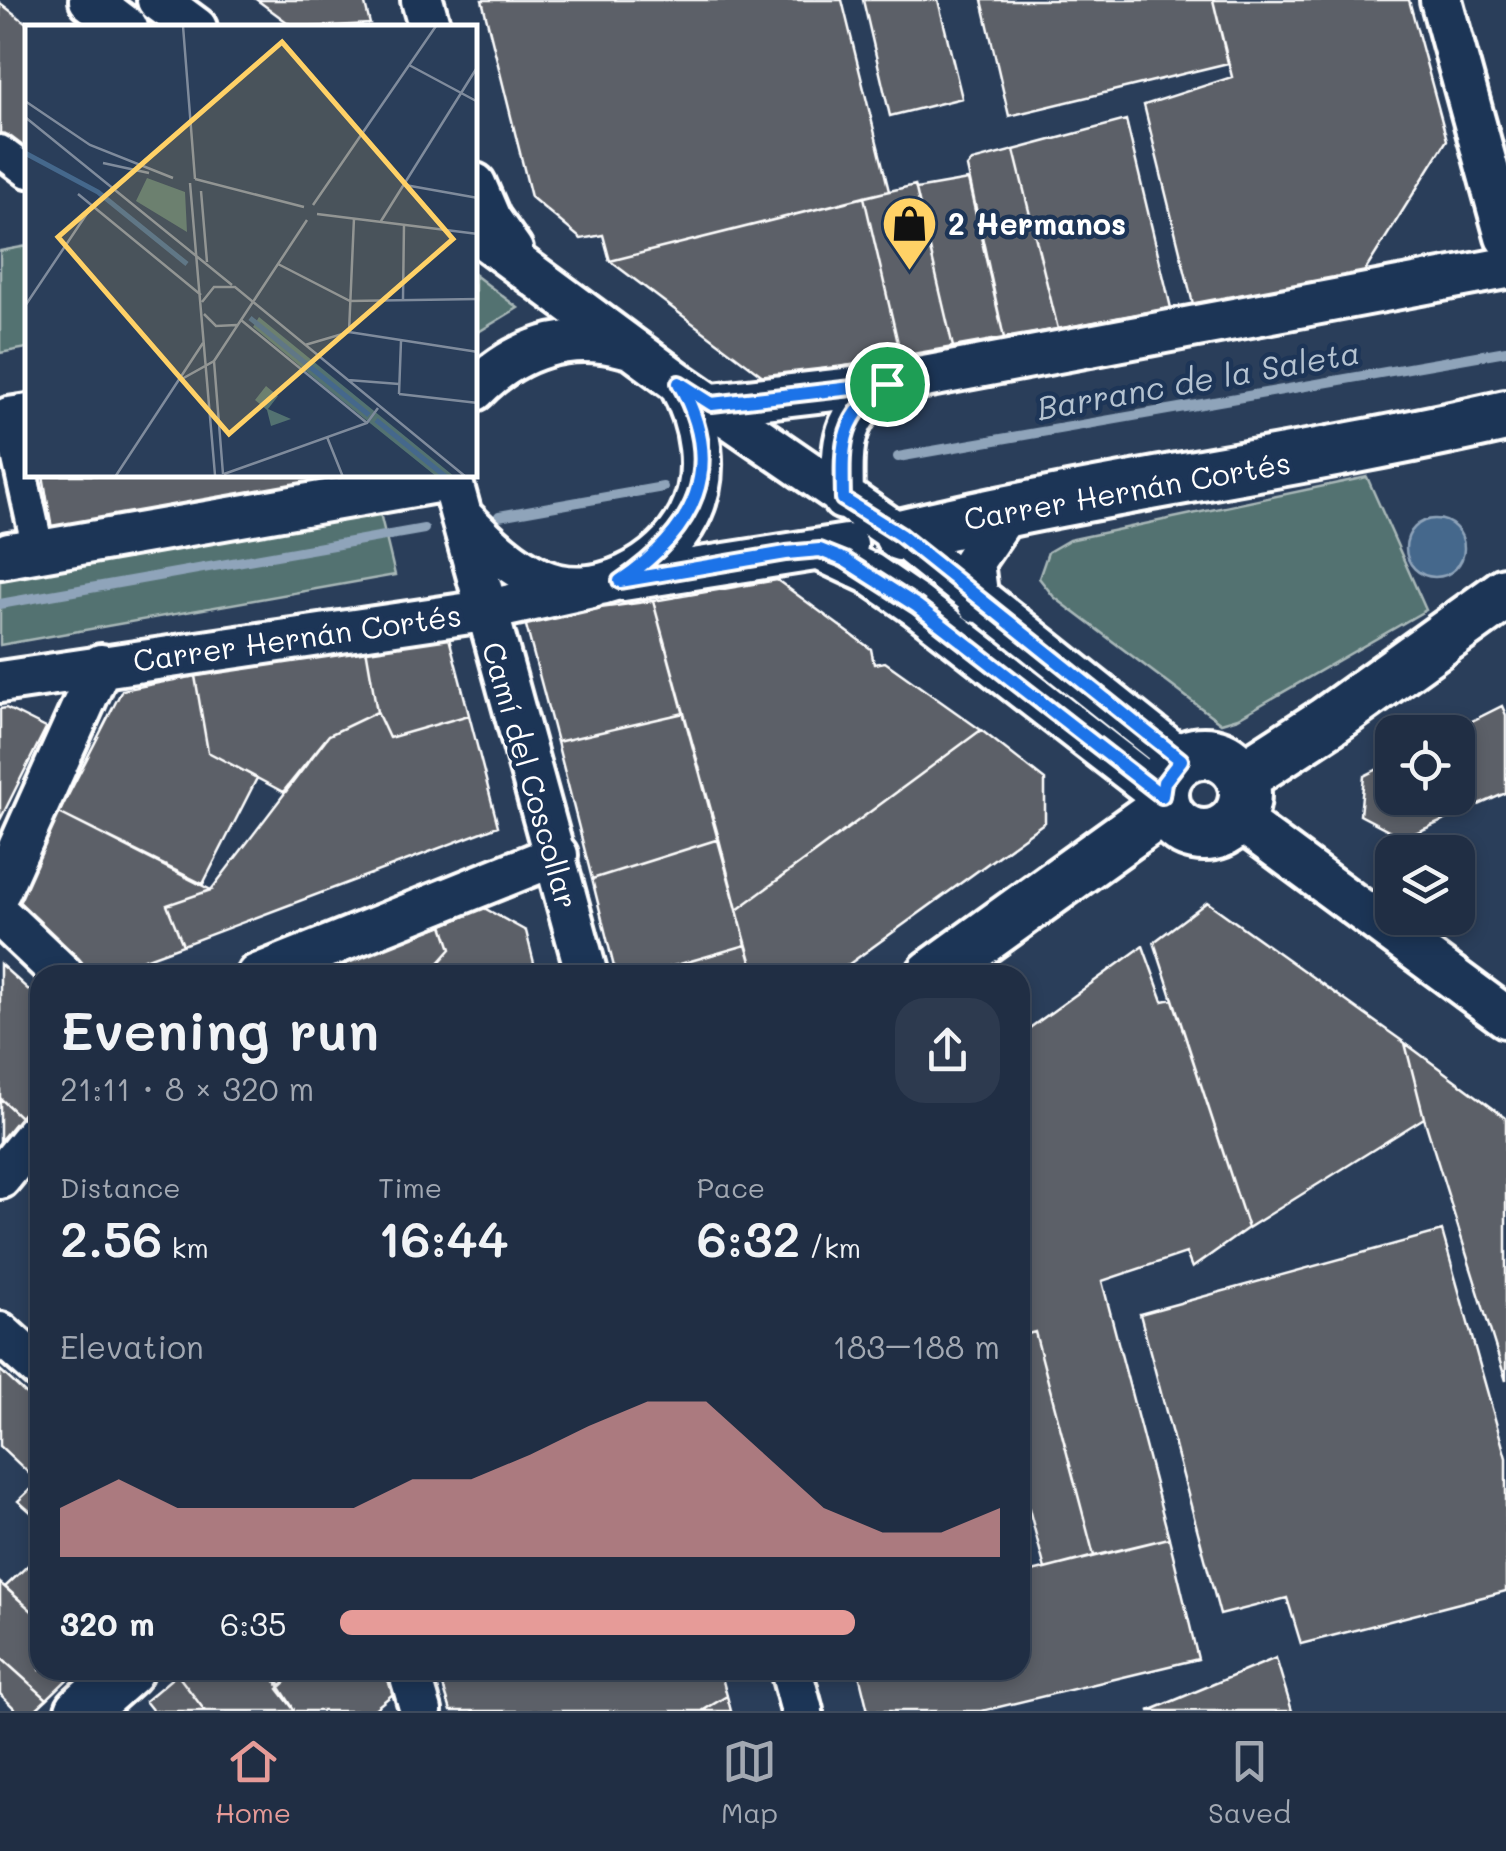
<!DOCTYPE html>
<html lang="en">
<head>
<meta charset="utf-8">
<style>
	body { margin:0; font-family:Mali,sans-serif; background:#2d3a4f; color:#f1f3f6; height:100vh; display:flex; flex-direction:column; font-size:38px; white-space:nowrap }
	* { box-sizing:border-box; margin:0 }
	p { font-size:32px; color:#a2a8b2 }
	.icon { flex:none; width:55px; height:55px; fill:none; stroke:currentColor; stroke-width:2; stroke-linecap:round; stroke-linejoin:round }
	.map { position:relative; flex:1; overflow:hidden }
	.drawer { position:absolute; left:30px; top:965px; width:1000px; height:715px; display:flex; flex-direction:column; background:#202e44; border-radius:30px; box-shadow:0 5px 15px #0003,0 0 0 2px #3d4a5d }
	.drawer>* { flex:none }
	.tools { position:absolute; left:1375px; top:715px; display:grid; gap:20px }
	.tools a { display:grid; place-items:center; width:100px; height:100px; border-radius:20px; background:#202e44; box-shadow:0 5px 15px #0003,0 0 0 2px #3d4a5d; font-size:50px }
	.pin { position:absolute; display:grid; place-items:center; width:85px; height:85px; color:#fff; margin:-42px; border:5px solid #fff; border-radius:50%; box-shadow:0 2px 10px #0007 }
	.round { display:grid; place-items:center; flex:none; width:105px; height:105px; border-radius:30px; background:#2d3a4f }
	.overview { display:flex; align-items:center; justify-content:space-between; height:170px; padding:0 30px }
	h1 { font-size:55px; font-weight:600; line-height:75px }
	.metrics { display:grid; grid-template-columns:repeat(3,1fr); gap:15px; height:170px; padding:10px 30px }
	.metrics div { display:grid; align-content:center }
	.metrics b { font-size:50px; font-weight:600 }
	.metrics small { font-size:28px; font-weight:400 }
	.metrics p { font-size:28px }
	.chart { height:280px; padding:20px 30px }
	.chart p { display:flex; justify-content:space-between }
	.chart svg { width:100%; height:180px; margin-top:10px; fill:#e69b98; opacity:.7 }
	ul { padding:0 30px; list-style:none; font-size:32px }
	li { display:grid; grid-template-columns:160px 120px 1fr; align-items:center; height:75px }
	li i { height:25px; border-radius:12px; background:#e69b98 }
	.dock { display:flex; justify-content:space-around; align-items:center; height:140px; border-top:2px solid #3d4a5d; background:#202e44; font-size:28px; color:#a2a8b2 }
	.dock a { display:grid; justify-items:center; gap:5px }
	.dock .on { color:#e69b98 }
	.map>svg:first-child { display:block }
	.green { fill:#537271; stroke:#a9b8b8; stroke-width:2.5 }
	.water { fill:#45688c; stroke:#8fa4ba; stroke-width:2.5 }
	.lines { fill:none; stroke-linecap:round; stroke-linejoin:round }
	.stream { stroke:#8fa4ba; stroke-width:10 }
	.building { fill:#5c6067; stroke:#fff; stroke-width:2.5 }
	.pedestrian-casing { stroke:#fff; stroke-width:38 }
	.minor-casing { stroke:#fff; stroke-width:48 }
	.tertiary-casing { stroke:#fff; stroke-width:58 }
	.pedestrian { stroke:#1d3557; stroke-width:30 }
	.minor { stroke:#1d3557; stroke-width:40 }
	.tertiary { stroke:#1d3557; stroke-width:50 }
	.route-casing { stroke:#fff; stroke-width:20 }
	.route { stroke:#1a73e8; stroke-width:12 }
	.labels { text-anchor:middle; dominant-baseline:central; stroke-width:9; stroke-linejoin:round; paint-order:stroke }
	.poi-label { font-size:30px; font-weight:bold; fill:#fff; stroke:#1d3557; text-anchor:start }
	.street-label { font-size:30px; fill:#fff; stroke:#1d3557 }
	.water-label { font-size:32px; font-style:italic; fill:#b5c3d1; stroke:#1d3557 }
	.inset-river { fill:none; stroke:#45688c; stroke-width:5 }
	.inset-road { fill:none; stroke:#7f8b9c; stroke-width:2.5 }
	.view { fill:#ffd166; fill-opacity:0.15; stroke:#ffd166; stroke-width:5 }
	.inset-edge { fill:none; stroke:#fff; stroke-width:5 }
</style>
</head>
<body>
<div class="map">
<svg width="1506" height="1711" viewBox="0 0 1506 1711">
	<rect width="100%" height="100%" fill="#2a3e5a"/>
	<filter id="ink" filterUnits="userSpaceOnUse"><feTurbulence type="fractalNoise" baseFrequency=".01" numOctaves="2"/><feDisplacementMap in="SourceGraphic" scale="20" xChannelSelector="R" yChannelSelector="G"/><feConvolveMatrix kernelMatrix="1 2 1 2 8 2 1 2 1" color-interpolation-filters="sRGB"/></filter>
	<g filter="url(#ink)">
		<path class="green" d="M27,246V348L0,353V251Z
			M475,275L518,308L475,334Z
			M1367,477L1426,610L1238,718L1221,723L1054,597L1039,578L1048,552L1069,540Z
			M379,509L395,575L0,645V572Z"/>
		<path class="water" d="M1406 548a29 29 0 1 1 58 0a29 29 0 1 1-58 0Z"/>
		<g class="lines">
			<path class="stream" d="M898,457L1506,351
				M499,516L663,487
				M0,604L424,529"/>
		</g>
		<path class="building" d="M257,0H364L370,24L295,28Z
			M482,0H842L889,191L610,261L603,235L581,239L531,197Z
			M863,0H938L962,98L890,116Z
			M982,0H1213L1228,63L1009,116Z
			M1213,0H1409L1447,140L1363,274L1193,304L1144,105L1232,77Z
			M0,3L33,28H28V154L0,134Z
			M1126,120L1171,308L1058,329L1014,150Z
			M1014,150L1058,329L1004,338L967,167L972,161Z
			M968,180L1004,338L953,347L916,189Z
			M915,185L953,347L901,356L864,197Z
			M864,197L901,356L768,380L610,261Z
			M43,475H407L54,541Z
			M777,580L871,649L874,664L885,662L981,730L737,910L653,601Z
			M653,601L684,713L557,742L524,618Z
			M448,634L469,715L389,738L377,712L366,648Z
			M366,648L377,712L329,735L283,792L208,752L195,676Z
			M195,676L208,752L257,778L203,884L59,813L122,690Z
			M1502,706L1506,715V793L1404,838L1360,815L1364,776L1392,762V798H1458V732H1450Z
			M6,708L46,728L0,820V709Z
			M377,712L389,738L469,715L498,826L183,945L167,905L211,890L329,735Z
			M684,713L719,839L592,879L557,742Z
			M981,730L1045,780V822L834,975H755L737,910Z
			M59,813L211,890L167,905L183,945L101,975H88L15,907Z
			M719,839L746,945L642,975H616L592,879Z
			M1207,902L1405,1043L1424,1118L1248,1228L1154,942Z
			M484,908L526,931L534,963L522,975H428L451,949L443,925Z
			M443,925L451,949L428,975H312Z
			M746,945L755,975H642Z
			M1143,946L1163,1001L1173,999L1248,1228L1192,1268L1186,1253L1102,1281L1169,1538L1094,1556L1035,1332L1020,1336V1035Z
			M0,964L40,1000V1093L20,1117L0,1098Z
			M1405,1043L1506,1118V1381L1424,1118Z
			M0,1098L20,1117L0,1141Z
			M1442,1231L1506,1458V1591L1301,1644L1287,1598L1220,1615L1140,1314Z
			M1035,1332L1094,1556L1045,1569L1020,1475V1336Z
			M0,1370L40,1407L38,1482L0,1446Z
			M40,1480V1520L18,1501Z
			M1169,1538L1198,1659L982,1711H868L858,1670H1020V1575Z
			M40,1554V1618L5,1587Z
			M0,1583L40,1618V1670H77L47,1699L0,1657Z
			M0,1657L47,1699L34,1711H17L0,1694Z
			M1276,1658L1292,1711H1149Z
			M182,1670H269L295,1711H205L177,1674Z
			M269,1670H299L281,1685Z
			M299,1670H385L393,1694L372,1711H295L278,1689Z
			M438,1670H720L727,1696L702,1711H451Z
			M177,1674L205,1711H153L145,1701Z
			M727,1696L731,1711H702Z"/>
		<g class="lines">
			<defs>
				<path id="pedestrian" d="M0,151L28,172
					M8,548L37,544L8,413L28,410"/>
				<path id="minor" d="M90,0L127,28
					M158,0L196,28
					M422,0L430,28
					M1441,0L1506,237
					M475,184L490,219L512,250
					M475,232L679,383L900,535L1181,759
					M475,390C516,348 569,331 626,347
					M712,404L887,384L1506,268
					M450,475L587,975
					M843,499C842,445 839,417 887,384
					M462,517C486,541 509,565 540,579C595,603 663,567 689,516C711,474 700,421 679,383
					M820,550L869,573L917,606L1162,796
					M0,558L436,482L452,485
					M623,580L847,545
					M978,602L973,562L1009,509
					M0,682L484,611L592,587
					M1237,818L1506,1017
					M0,890L101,665
					M0,915L63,975
					M257,975L557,855
					M0,1178L40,1129
					M0,1333L40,1369
					M409,1670L421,1711
					M791,1670L802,1711"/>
				<path id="tertiary" d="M900,535C1100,487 1305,462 1506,416
					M1163 794a41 41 0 1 1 82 0a41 41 0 1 1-82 0Z
					M1242,777L1327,722L1506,593
					M932,975L1164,808
					M81,1711L127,1670"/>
			</defs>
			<use href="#pedestrian" class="pedestrian-casing"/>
			<use href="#minor" class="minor-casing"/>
			<use href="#tertiary" class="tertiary-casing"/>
			<use href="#pedestrian" class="pedestrian"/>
			<use href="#minor" class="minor"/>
			<use href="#tertiary" class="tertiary"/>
		</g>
	</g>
	<g class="lines" filter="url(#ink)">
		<defs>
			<path id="route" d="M679,383L712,404L887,384C839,417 842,445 843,499L900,535L1181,760L1164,782L1162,796L917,606L845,560L820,550L786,553L620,581C695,530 727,468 679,383Z"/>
		</defs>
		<use href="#route" class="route-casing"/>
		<use href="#route" class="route"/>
	</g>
	<defs>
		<symbol id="shop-pin" viewBox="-11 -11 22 30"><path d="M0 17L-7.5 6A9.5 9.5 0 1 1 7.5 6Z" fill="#ffd166" stroke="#1d3557"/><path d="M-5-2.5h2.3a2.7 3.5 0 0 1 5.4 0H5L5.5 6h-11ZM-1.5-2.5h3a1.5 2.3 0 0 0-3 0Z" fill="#111"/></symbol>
	</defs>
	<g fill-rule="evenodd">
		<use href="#shop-pin" x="878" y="192" width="63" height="86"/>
	</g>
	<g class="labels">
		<g class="poi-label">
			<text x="948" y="223">2 Hermanos</text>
		</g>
		<g class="street-label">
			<text transform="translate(1127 490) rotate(-10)">Carrer Hernán Cortés</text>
			<text transform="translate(297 637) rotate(-8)">Carrer Hernán Cortés</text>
			<text transform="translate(531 775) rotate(74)">Camí del Coscollar</text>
		</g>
		<g class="water-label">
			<text transform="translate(1198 379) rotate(-10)">Barranc de la Saleta</text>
		</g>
	</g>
	<g transform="translate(25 25)">
		<rect width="452" height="452" fill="#2a3e5a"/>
		<path d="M122,153L160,167L162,207L111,176ZM234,292L430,452H412L300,362L228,302ZM241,361L253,371L243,384L266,394L246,401L242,385L230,375Z" fill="#537271"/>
		<path class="inset-river" d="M0,128L73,167L162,239M225,293L344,390M351,395L421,452"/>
		<path class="inset-road" d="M158,1L170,154M384,40L453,77M0,76L65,120L148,153M0,92L207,260M78,138L124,148M170,154L279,182M165,158L190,450M380,160L453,173M176,166L182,237M53,169L176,270M288,180L411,1M292,189L453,209M356,196L453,41M253,239L325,276L453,274M378,274L379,199M177,277L189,262H210L441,452M0,281L67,181M179,289L191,301L212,300M216,295L342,398M324,307L329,193M280,320L324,307L453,327M189,336L198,449M155,355L189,336L282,195M323,355L374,359M374,369L453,378M374,369L376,316M302,412L318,452M199,449L342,398L353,383M90,452L178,318"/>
		<path class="view" d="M257,17L428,214L204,409L33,212Z"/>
		<rect width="452" height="452" class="inset-edge"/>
	</g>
</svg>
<div class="tools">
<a><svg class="icon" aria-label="locate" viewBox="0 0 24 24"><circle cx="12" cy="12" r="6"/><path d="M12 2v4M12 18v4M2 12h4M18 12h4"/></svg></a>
<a><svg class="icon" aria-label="layers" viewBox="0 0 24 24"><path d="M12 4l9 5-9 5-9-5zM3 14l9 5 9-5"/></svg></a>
</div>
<div class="pin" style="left:887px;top:384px;background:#1e9e55"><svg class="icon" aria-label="arrive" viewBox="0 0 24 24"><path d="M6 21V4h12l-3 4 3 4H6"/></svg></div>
<section class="drawer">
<div class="overview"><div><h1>Evening run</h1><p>21:11 · 8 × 320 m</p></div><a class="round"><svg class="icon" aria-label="share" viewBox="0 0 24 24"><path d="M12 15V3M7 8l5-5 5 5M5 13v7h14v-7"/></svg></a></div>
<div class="metrics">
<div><p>Distance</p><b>2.56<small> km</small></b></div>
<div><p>Time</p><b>16:44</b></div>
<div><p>Pace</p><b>6:32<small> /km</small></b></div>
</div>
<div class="chart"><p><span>Elevation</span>183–188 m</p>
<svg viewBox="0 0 160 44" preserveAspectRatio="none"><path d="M0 44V32L10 25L20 32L30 32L40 32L50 32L60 25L70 25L80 19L90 12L100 6L110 6L120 19L130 32L140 38L150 38L160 32V44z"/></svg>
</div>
<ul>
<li><b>320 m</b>6:35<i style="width:78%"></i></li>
</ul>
</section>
</div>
<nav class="dock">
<a class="on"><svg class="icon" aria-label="home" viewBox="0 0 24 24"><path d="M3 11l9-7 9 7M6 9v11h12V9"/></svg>Home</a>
<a><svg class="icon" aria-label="map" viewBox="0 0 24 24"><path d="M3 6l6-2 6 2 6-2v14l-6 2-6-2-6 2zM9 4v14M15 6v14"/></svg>Map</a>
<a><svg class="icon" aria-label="saved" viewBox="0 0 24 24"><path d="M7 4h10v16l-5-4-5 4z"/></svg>Saved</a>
</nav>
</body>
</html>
